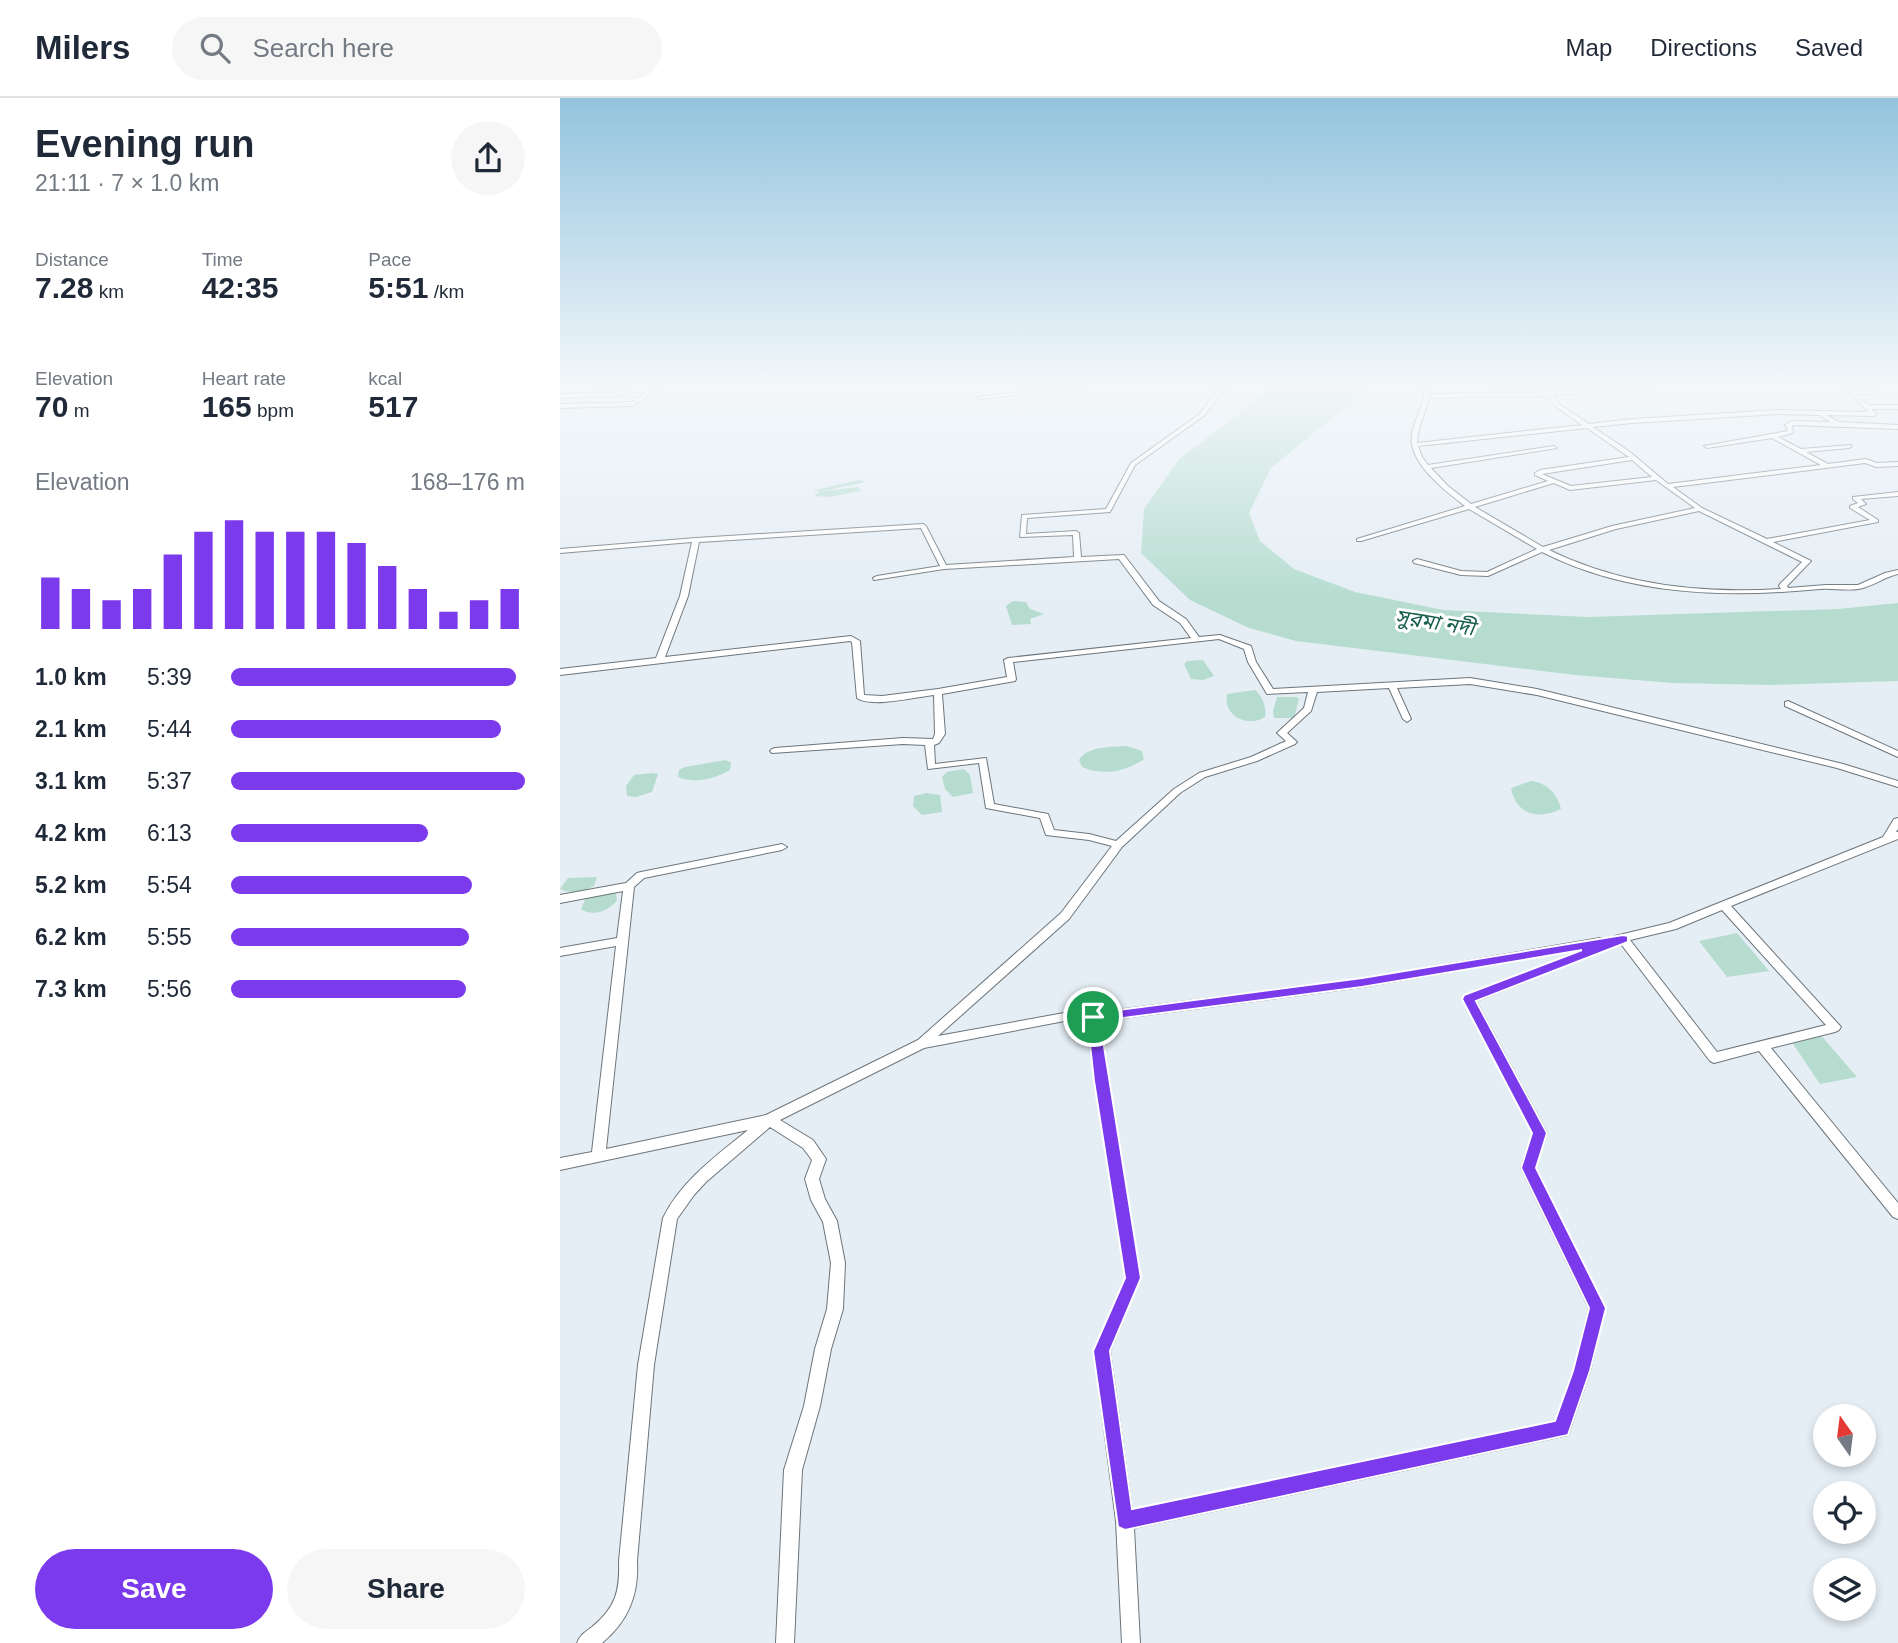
<!DOCTYPE html>
<html lang="en">
<head>
<meta charset="utf-8">
<style>
	body { margin:0; font-family:Helvetica,"Noto Sans Bengali",sans-serif; background:#f6f6f7; color:#1f2937; height:100vh; display:flex; flex-direction:column; font-size:26px; white-space:nowrap }
	* { box-sizing:border-box; margin:0 }
	p { font-size:23px; color:#747a83 }
	.icon { flex:none; width:38px; height:38px; fill:none; stroke:currentColor; stroke-width:2; stroke-linecap:round; stroke-linejoin:round }
	.map { position:relative; flex:1; overflow:hidden }
	.drawer { display:flex; flex-direction:column; background:#fff; width:560px }
	.drawer>* { flex:none }
	.needle { width:46px; rotate:346deg }
	.buttons { position:absolute; left:1253px; top:1306px; display:grid; gap:14px }
	.buttons a { display:grid; place-items:center; width:63px; height:63px; border-radius:50%; background:#fff; box-shadow:0 4px 10px #0003; font-size:35px }
	.pin { position:absolute; display:grid; place-items:center; width:60px; height:60px; color:#fff; margin:-30px; border:4px solid #fff; border-radius:50%; box-shadow:0 2px 7px #0007 }
	.round { display:grid; place-items:center; flex:none; width:74px; height:74px; border-radius:37px; background:#f6f6f7 }
	.summary { display:flex; align-items:center; justify-content:space-between; height:119px; padding:0 35px }
	h1 { font-size:38px; font-weight:700; line-height:52px }
	.stats { display:grid; grid-template-columns:repeat(3,1fr); gap:10px; height:119px; padding:7px 35px }
	.stats div { display:grid; align-content:center }
	.stats b { font-size:30px; font-weight:700 }
	.stats small { font-size:19px; font-weight:400 }
	.stats p { font-size:19px }
	.chart { height:196px; padding:14px 35px }
	.chart p { display:flex; justify-content:space-between }
	.chart svg { width:100%; height:126px; margin-top:7px; stroke:#7c3aed; stroke-width:6 }
	.action { display:flex; gap:14px; margin-top:auto; padding:14px 35px }
	.action a { flex:1; height:80px; border-radius:42px; background:#7c3aed; color:#fff; font-size:28px; font-weight:700; line-height:80px; text-align:center }
	.action a+a { background:#f6f6f7; color:#1f2937 }
	ul { padding:0 35px; list-style:none; font-size:23px }
	li { display:grid; grid-template-columns:112px 84px 1fr; align-items:center; height:52px }
	li i { height:18px; border-radius:9px; background:#7c3aed }
	header { display:flex; align-items:center; gap:42px; box-sizing:border-box; height:98px; padding:0 35px; background:#fff; border-bottom:2px solid #e0e1e3 }
	header strong { font-size:33px }
	nav { display:flex; gap:38px; margin-inline-start:auto; font-size:24px }
	.search { width:490px; height:63px; background:#f6f6f7; display:flex; align-items:center; gap:18px; box-sizing:border-box; padding:0 24px; border-radius:38px; color:#747a83; font-size:26px }
	main { display:flex; flex:1; min-height:0 }
	.map>svg:first-child { display:block }
	.water { fill:#b5dccf }
	.lines { fill:none; stroke-linecap:round; stroke-linejoin:round }
	.minor-casing { stroke:#6c757b; stroke-width:2 }
	.minor { fill:#fff; fill-rule:evenodd }
	.route { fill:#7c3aed; stroke:#fff; stroke-width:2; fill-rule:evenodd }
	.labels { text-anchor:middle; dominant-baseline:central; stroke-width:6; stroke-linejoin:round; paint-order:stroke }
	.far-water-label { font-size:21px; font-style:italic; fill:#165e4c; stroke:#fff }
</style>
</head>
<body>
<header>
<strong>Milers</strong>
<div class="search"><svg class="icon" aria-label="search" viewBox="0 0 24 24"><circle cx="10" cy="10" r="6"/><path d="M15 15l6 6"/></svg>Search here</div>
<nav><a>Map</a><a>Directions</a><a>Saved</a></nav>
</header>
<main>
<section class="drawer">
<div class="summary"><div><h1>Evening run</h1><p>21:11 · 7 × 1.0 km</p></div><a class="round"><svg class="icon" aria-label="share" viewBox="0 0 24 24"><path d="M12 15V3M7 8l5-5 5 5M5 13v7h14v-7"/></svg></a></div>
<div class="stats">
<div><p>Distance</p><b>7.28<small> km</small></b></div>
<div><p>Time</p><b>42:35</b></div>
<div><p>Pace</p><b>5:51<small> /km</small></b></div>
</div>
<div class="stats">
<div><p>Elevation</p><b>70<small> m</small></b></div>
<div><p>Heart rate</p><b>165<small> bpm</small></b></div>
<div><p>kcal</p><b>517</b></div>
</div>
<div class="chart"><p><span>Elevation</span>168–176 m</p>
<svg viewBox="0 0 160 44" preserveAspectRatio="none"><path d="M5 44V26M15 44V30M25 44V34M35 44V30M45 44V18M55 44V10M65 44V6M75 44V10M85 44V10M95 44V10M105 44V14M115 44V22M125 44V30M135 44V38M145 44V34M155 44V30"/></svg>
</div>
<ul>
<li><b>1.0 km</b>5:39<i style="width:97%"></i></li>
<li><b>2.1 km</b>5:44<i style="width:92%"></i></li>
<li><b>3.1 km</b>5:37<i style="width:100%"></i></li>
<li><b>4.2 km</b>6:13<i style="width:67%"></i></li>
<li><b>5.2 km</b>5:54<i style="width:82%"></i></li>
<li><b>6.2 km</b>5:55<i style="width:81%"></i></li>
<li><b>7.3 km</b>5:56<i style="width:80%"></i></li>
</ul>
<div class="action"><a>Save</a><a>Share</a></div>
</section>
<div class="map">
<svg width="1338" height="1545" viewBox="0 0 1338 1545">
	<rect width="100%" height="100%" fill="#e5eef5"/>
	<path class="water" d="M711,289H809L799,301L762,328L711,370L689,415L700,443L734,471L795,494L883,512L1028,519L1278,511L1338,505V583L1212,587L1113,585L1015,577L736,543L689,530L630,502L581,455L584,411L619,361L665,327Z
		M299,382L306,384L262,393L299,389L300,393L270,399L254,398L259,394L255,392Z
		M453,503L466,504L470,511L484,516L470,521L471,526L452,527L446,508Z
		M643,562L654,578L643,582L631,581L624,566L627,563Z
		M695,592C702,597 707,610 705,619C687,630 663,618 667,596Z
		M717,599H736L739,601L734,620H714L713,613Z
		M567,648L582,653L584,661C565,674 543,678 522,669L519,662C527,648 552,649 567,648Z
		M166,662L171,665L170,672C154,681 135,686 118,679L119,672L125,669Z
		M404,671L410,677L413,695L393,699L385,691L382,679L387,674Z
		M92,675L98,676L92,694L76,699L67,698L66,688L74,677Z
		M971,683C986,684 998,696 1001,711C979,722 956,717 951,690Z
		M367,695L380,697L382,714L362,717L353,708L354,698Z
		M37,779L34,788C23,794 12,796 0,791L8,780Z
		M56,795L57,802C50,813 32,819 21,811L26,799Z
		M1177,835L1209,873L1167,879L1139,843Z
		M1259,935L1297,979L1260,986L1231,943Z"/>
	<g class="lines">
		<defs>
			<path id="minor" d="M93,289H99L73,308L0,310V306L72,304L86,294H72L60,298L0,300V296L59,294L72,290H91Z
				M508,289H526L420,301L417,299Z
				M659,289H665L645,317L575,367L550,414L467,420L466,436L516,433L519,435L521,459L564,457L599,503L626,521L639,539L660,537L691,548L696,564L713,591L910,580L977,591L1283,666L1338,683V689L1277,670L977,597L910,586L837,590L851,621L847,624L843,621L829,590L757,594L751,613L727,635L737,644L735,646L697,663L645,679L620,695L562,749L509,821L378,938L515,913L533,915L802,881L1040,840L1045,844L1055,838L1109,825L1323,739L1334,721L1338,720V731L1336,734H1338V741L1171,808L1281,929L1279,932L1275,934L1211,950L1338,1105V1121L1333,1119L1199,953L1154,965L1150,963L1061,846L916,903L987,1035L975,1070L1045,1210L1030,1273L1008,1337L574,1430L580,1545H562L556,1423L534,1253L566,1180L535,983L527,923L515,921L364,950L220,1022L253,1042L266,1061L259,1081L265,1101L277,1123L285,1165L283,1211L271,1251L260,1308L242,1372L234,1545H216L224,1372L244,1308L255,1251L267,1211L271,1165L263,1124L251,1102L245,1081L252,1062L243,1050L210,1029L146,1084L134,1097L117,1121L94,1267L77,1463C79,1497 68,1523 42,1545H17C20,1537 25,1534 32,1529C56,1509 60,1493 59,1463L78,1267L103,1120C121,1083 157,1057 188,1032L0,1072V1060L32,1054L56,848L0,858V850L57,840L63,793L0,805V797L66,785L77,775L81,774L222,746L227,749L222,752L84,780L74,789L46,1051L206,1017L358,942L501,815L552,748L529,742L486,737L480,720L426,710L419,665L368,671L365,647L343,646L212,655L210,653L212,651L215,650L343,640L373,641L375,636L374,597C356,599 311,610 297,600L292,544L290,543L0,577V571L96,560L120,498L132,444L0,455V451L136,440L363,426L366,428L386,467L514,459L513,437L460,439L462,417L546,411L571,365L641,315ZM361,430L380,468L317,478L313,480L314,482L384,471L559,461L593,507L620,525L631,540L448,560L444,562L447,579L378,591L322,598L304,597L300,543L291,538L105,559L128,498L139,444ZM659,541L684,551L688,564L707,596L748,594L744,610L717,635L726,643L691,659L639,675L614,691L556,743L529,736L494,732L488,716L434,706L426,660L375,666L374,647L379,645L385,636L382,596L455,583L456,581L453,564ZM1162,812L1266,927L1157,954L1070,842L1116,831ZM1029,850L905,898L903,901L973,1035L961,1070L1029,1210L1014,1273L996,1324L572,1413L550,1253L580,1180L547,983L540,923L802,889Z
				M865,289H871L870,296L988,294L1071,289H1096L1093,291L992,297L999,306L1029,326L1072,321L1217,312L1309,314L1282,289H1288L1292,292L1316,293L1314,296H1295L1308,307H1338V311H1311L1317,316L1314,318L1266,317L1279,324L1338,327V331L1232,327L1233,335L1218,339L1241,351L1291,347L1292,348L1289,350L1246,354L1268,366L1306,361L1317,365L1338,364V368L1316,369L1305,365L1113,389L1142,410L1207,441L1310,422L1290,410V408L1298,405L1293,401V399L1338,394V398L1301,401L1306,406L1298,409L1318,422V424L1213,444L1251,463L1227,488L1228,490L1266,487H1298L1325,475L1338,472V476C1324,479 1312,489 1298,491C1286,493 1273,490 1260,491C1166,500 1069,498 982,454L928,478L901,477L854,465L853,463L857,461L901,473L927,474L977,451L909,411L801,443H797V441L905,408C885,393 847,364 852,336C855,320 864,306 865,289ZM987,298L995,308L1022,327L857,345L858,335L869,300ZM1217,316L1259,317L1271,324L1231,323L1225,327L1228,333L1144,348L1147,350L1212,340L1261,367L1108,386L1070,354L1033,329L1072,325ZM1027,330L1069,359L980,372L975,375V377L988,383L911,406L888,388L871,370L997,350L994,348L868,367L862,359L858,348ZM1072,362L1092,379L1011,388L982,376ZM1096,382L1135,410L1052,428L983,449L915,409L994,385L1010,392ZM1139,413L1242,464L1220,486L1219,488L1221,491C1142,496 1060,487 989,452L1056,431Z
				M1228,603L1338,653V659L1225,608V604Z"/>
		</defs>
		<use href="#minor" class="minor-casing"/>
		<use href="#minor" class="minor"/>
	</g>
	<linearGradient id="sky" x2="0" y2="1"><stop stop-color="#93c4de"/><stop offset="0.57" stop-color="#f3f7fa"/><stop offset="1" stop-color="#f3f7fa" stop-opacity="0"/></linearGradient>
	<rect width="1338" height="505" fill="url(#sky)"/>
	<path class="route" d="M1063,837L1068,838V844L916,903L987,1035L976,1070L1046,1210L1030,1273L1008,1337L565,1432L558,1429L533,1253L565,1180L534,983L527,919L528,916L802,880ZM1022,852L904,897L902,901L972,1035L961,1070L1029,1210L1013,1273L995,1323L572,1411L550,1253L581,1180L540,923L802,889Z"/>
	<g class="labels">
		<g class="far-water-label">
			<text transform="translate(875 524) rotate(9)">সুরমা নদী</text>
		</g>
	</g>
</svg>
<div class="buttons">
<a><svg class="needle" viewBox="-14 -14 28 28"><path d="M0-13l5 13h-10z" fill="#e53935"/><path d="M0 13l5-13h-10z" fill="#747a83"/></svg></a>
<a><svg class="icon" aria-label="locate" viewBox="0 0 24 24"><circle cx="12" cy="12" r="6"/><path d="M12 2v4M12 18v4M2 12h4M18 12h4"/></svg></a>
<a><svg class="icon" aria-label="layers" viewBox="0 0 24 24"><path d="M12 4l9 5-9 5-9-5zM3 14l9 5 9-5"/></svg></a>
</div>
<div class="pin" style="left:533px;top:919px;background:#1e9e55"><svg class="icon" aria-label="arrive" viewBox="0 0 24 24"><path d="M6 21V4h12l-3 4 3 4H6"/></svg></div>
</div>
</main>
</body>
</html>
